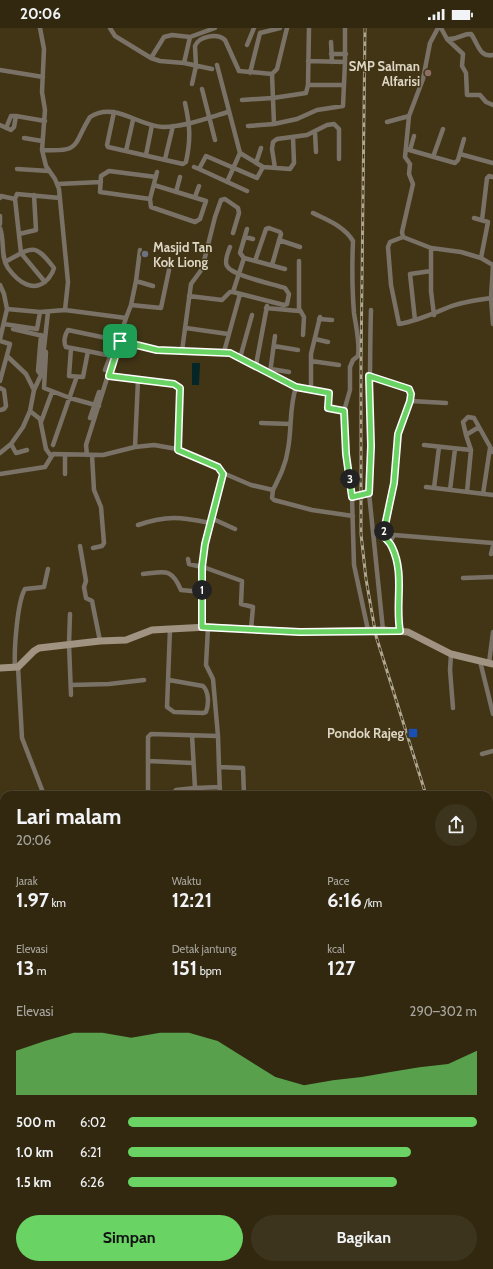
<!DOCTYPE html>
<html lang="id">
<head>
<meta charset="utf-8">
<style>
	body { margin:0; font-family:Cabin,sans-serif; background:#3d341e; color:#f1f3f6; height:100vh; display:flex; flex-direction:column; font-size:15px; white-space:nowrap }
	* { box-sizing:border-box; margin:0 }
	p { font-size:13px; color:#a8a69f }
	.icon { flex:none; width:22px; height:22px; fill:none; stroke:currentColor; stroke-width:2; stroke-linecap:round; stroke-linejoin:round }
	.map { position:relative; flex:1; overflow:hidden }
	.sheet { position:absolute; left:0px; top:763px; width:493px; height:478px; display:flex; flex-direction:column; background:#322810; border-radius:12px 12px 0 0; box-shadow:0 1px 3px #0004,0 0 0 1px #4d4430 }
	.sheet>* { flex:none }
	.pin { position:absolute; display:grid; place-items:center; width:34px; height:34px; color:#fff; margin:-17px; border-radius:8px; box-shadow:0 2px 6px #0006 }
	.km { position:absolute; width:20px; height:20px; margin:-10px; border-radius:50%; background:#222; color:#fff; font-size:11px; line-height:20px; text-align:center }
	.round { display:grid; place-items:center; flex:none; width:42px; height:42px; border-radius:21px; background:#3d341e }
	.summary { display:flex; align-items:center; justify-content:space-between; height:68px; padding:0 16px }
	h1 { font-size:22px; font-weight:700; line-height:30px }
	.metrics { display:grid; grid-template-columns:repeat(3,1fr); gap:6px; height:68px; padding:4px 16px }
	.metrics div { display:grid; align-content:center }
	.metrics b { font-size:20px; font-weight:700 }
	.metrics small { font-size:11px; font-weight:400 }
	.metrics p { font-size:11px }
	.chart { height:112px; padding:8px 16px }
	.chart p { display:flex; justify-content:space-between }
	.chart svg { width:100%; height:72px; margin-top:4px; fill:#69d464; opacity:.7 }
	.cta { display:flex; gap:8px; margin-top:auto; padding:8px 16px }
	.cta a { flex:1; height:46px; border-radius:24px; background:#69d464; color:#111; font-size:16px; font-weight:700; line-height:46px; text-align:center }
	.cta a+a { background:#3d341e; color:#f1f3f6 }
	ul { padding:0 16px; list-style:none; font-size:13px }
	li { display:grid; grid-template-columns:64px 48px 1fr; align-items:center; height:30px }
	li i { height:10px; border-radius:5px; background:#69d464 }
	.status { display:flex; justify-content:space-between; align-items:center; height:28px; padding:0 20px; background:#322810; direction:ltr }
	.status svg { height:11px; fill:currentColor }
	.map>svg:first-child { display:block }
	.water { fill:#052626 }
	.lines { fill:none; stroke-linecap:round; stroke-linejoin:round }
	.minor { stroke:#7b7267; stroke-width:4.5 }
	.secondary { stroke:#a19381; stroke-width:7 }
	.rail-casing { stroke:#afa791; stroke-width:3 }
	.rail { stroke:#423516; stroke-width:1.5; stroke-dasharray:4.5; stroke-linecap:butt }
	.route-casing { stroke:#fff; stroke-width:8 }
	.route { stroke:#69d464; stroke-width:5 }
	.education-dot { fill:#8d6e63; stroke:#423516; stroke-width:1.5 }
	.worship-dot { fill:#6b7280; stroke:#423516; stroke-width:1.5 }
	.transit-dot { fill:#1a4fb4; stroke:#423516; stroke-width:1.5 }
	.labels { text-anchor:middle; dominant-baseline:central; stroke-width:3; stroke-linejoin:round; paint-order:stroke }
	.poi-label { font-size:13px; font-weight:bold; fill:#ddd6c4; stroke:#423516; text-anchor:end }
</style>
</head>
<body>
<div class="status"><b>20:06</b><svg viewBox="0 0 49 12"><path d="M0 12V9h3v3zM5 12V6h3v6zM10 12V3h3v9zM15 12V0h3v12zM26 1h20v11H26zM47 4h2v5h-2z"/></svg></div>
<div class="map">
<svg width="493" height="1241" viewBox="0 0 493 1241">
	<rect width="100%" height="100%" fill="#423516"/>
	<path class="water" d="M192,335H200L199,357H192Z"/>
	<g class="lines">
		<path class="minor" d="M40,0L44,21L42,64L45,82L42,122L46,138L55,151L59,161L68,254L65,282L126,290L86,417L87,427
			M110,0L115,8L151,30L160,33L184,35L190,9L215,0
			M438,0L430,15L423,51L409,88L405,129L410,136L409,146L413,156L402,204L403,209L431,220L461,224L481,230L493,237L491,270L493,296
			M441,0L447,11C459,12 463,5 471,6C478,15 479,30 493,27
			M447,11L463,26L462,38L466,45L467,67H480L486,74L493,77
			M331,14L332,34
			M247,17L254,0
			M331,26H346
			M151,30L164,9L172,7L190,9
			M308,33L345,34V0
			M184,35L212,41
			M217,37L240,125L227,154
			M0,42L43,49
			M250,45L260,5L280,0
			M192,56L196,38L195,18C199,8 217,5 225,12L239,43L272,46L277,41L287,0
			M308,57L309,0
			M202,61L215,112
			M242,72L273,70L306,65L308,57H344
			M114,84L107,117L108,119L183,136L186,134C191,110 190,98 185,75
			M387,94L409,88
			M274,96L297,91L317,82L343,78L345,34
			M0,97L11,102L14,99L16,88L45,93
			M248,98L274,96L272,46
			M6,100L11,88H16
			M315,104L316,124
			M24,110L42,113
			M406,121L455,135L458,132L464,111
			M42,122C82,124 72,118 90,89C114,73 138,98 163,99C184,99 208,90 228,84
			M410,122L414,108
			M126,123L133,92
			M460,126L493,135
			M146,127L152,97
			M433,129L443,101
			M165,131L173,98
			M256,135L261,120
			M194,139L199,141L206,128L257,150L263,139L240,125
			M263,139L290,141L294,135L293,109
			M275,140L272,121L273,114L277,111L307,107L327,97L334,96L339,101V131
			M17,141L49,143
			M199,141L247,163
			M58,156L101,154
			M154,157L206,173L200,191L195,194L151,179L150,171L157,144
			M176,164L180,149
			M195,169L199,158
			M0,170L1,168L15,171L17,166L60,170
			M15,171L21,225L45,254
			M150,171L100,164L101,148L109,143L156,149
			M313,185C327,192 344,198 353,213C352,237 352,261 354,285C356,299 360,314 358,328L353,332L350,339V362L344,383V393L346,426L352,469L354,537L368,602
			M0,188V196
			M474,190L488,194L481,230
			M482,192L487,150L489,148L493,149
			M0,200C5,213 0,228 8,240C18,254 34,266 48,251C51,247 53,245 54,240C34,214 33,219 5,234
			M19,206L36,202L34,167
			M245,209L253,211
			M403,209L390,214L388,219L391,257L399,296C417,293 432,286 449,279C462,274 477,272 491,270
			M279,212L300,219
			M230,219C228,224 224,233 227,238C232,248 274,256 285,260L289,266L287,276L284,277L233,264
			M431,220V263L434,287
			M244,230L285,241
			M255,233L266,201L269,200L280,204L281,206L272,237
			M136,253L140,222
			M0,257L4,266L7,281L40,284L65,282
			M189,268L222,272L230,264H233L244,230L240,225L247,201
			M131,277L136,253L153,258
			M266,280L299,283V233
			M300,282L304,289L303,307
			M126,290L131,277L161,280L169,242
			M319,291L332,292
			M415,292L410,246L431,243
			M4,296L37,301L40,284
			M186,300L228,306
			M13,301L43,308
			M0,311L7,281
			M315,311L328,314
			M0,313L10,316L0,353
			M120,313L157,322L230,325L296,359L329,365L328,381L344,383
			M274,318L298,322
			M71,320L69,348L83,349L88,323
			M182,323L191,256L202,241L215,189L221,172L225,171L238,180L239,185L233,205
			M46,324L44,360L70,370L99,378
			M224,324L240,266
			M7,328L26,346L34,362
			M240,330L252,287
			M311,333L339,337
			M256,337L267,278
			M271,341L289,344
			M105,342C108,333 115,320 111,311L68,302C65,306 63,314 66,319C82,322 99,325 115,329
			M270,345L275,308
			M41,347L38,343L41,307
			M109,348L175,356L180,360L177,421
			M369,348L406,359L411,363V373
			M0,360L4,362L6,378L4,381L0,382
			M311,363V326L320,289
			M30,383L40,391L46,421L51,428
			M90,390L99,364
			M41,394L52,364
			M261,395L290,396
			M479,399L474,390L468,389L463,394L466,407L479,399L493,424
			M466,407L471,422L467,464
			M11,416L16,425L27,422
			M53,417L76,351
			M424,417L471,422
			M135,419L138,352
			M0,425L11,416L23,399L30,383L34,362L41,347L48,284
			M92,427L94,462L101,479L104,515L102,518L93,520
			M223,445L251,457L273,462C280,448 286,436 288,421C292,400 289,380 296,359
			M0,446L45,439L53,426L103,427L135,419L154,417L177,421L218,439L223,445L205,516L202,539V599
			M65,446V427
			M426,459L493,467
			M434,460L439,419
			M273,462L272,470L274,472L312,482L353,488
			M450,462L455,421
			M369,465L383,602
			M483,466L490,420
			M352,469L369,465C371,404 369,343 371,282
			M211,490L235,501
			M138,497C167,487 181,489 210,495
			M390,514L394,507L493,515
			M80,518L86,553L84,559L86,570L92,573L100,613
			M491,526L493,518
			M188,531L189,536L206,540L242,553L241,576L253,579L251,601
			M143,546C165,544 171,539 181,562L202,564
			M463,550L493,549
			M70,586L69,616L71,667
			M208,599L206,637L213,651L218,708
			M400,603C395,575 405,546 393,519C390,514 386,512 383,507L394,455L398,406L411,373L446,375
			M451,626L450,642L453,680
			M480,633L493,686
			M489,635L493,604
			M15,639C14,623 17,574 25,561L44,559L48,541
			M18,639L22,710L44,767
			M169,652L203,658C209,664 209,676 206,684L203,685L174,684L167,679L170,601
			M71,657L109,656L144,652
			M482,726L493,723
			M148,733L193,735
			M219,739L220,767
			M148,767V709L151,706L218,708L219,739L243,740L244,767
			M171,767L176,762L195,760L192,707
			M196,767L195,760L220,759
			M489,817L493,816
			M489,842L493,850
			M489,856L493,855
			M489,891L493,901
			M0,954L4,956
			M0,960H4
			M4,992V1002
			M489,994L493,1012
			M0,1028L4,1027
			M489,1121L493,1119
			M0,1130H4
			M0,1176L4,1170
			M491,1178L493,1183
			M489,1235L491,1241
			M89,1237H128
			M142,1237L143,1241
			M209,1237L210,1241
			M416,1237L418,1241
			M441,1237L443,1241
			M467,1237L468,1241
			M58,1241L70,1237
			M338,1241L343,1239"/>
		<path class="secondary" d="M0,640L18,639L34,623L39,620L100,613L126,612L152,602L170,601L208,599L299,604L383,602L408,604L451,626L493,636"/>
		<defs>
			<path id="rail" d="M365,0L361,335V506L366,551L376,608L426,767
				M489,958L493,970"/>
		</defs>
		<use href="#rail" class="rail-casing"/>
		<use href="#rail" class="rail"/>
	</g>
	<g class="lines">
		<defs>
			<path id="route" d="M120,313L157,322L230,325L296,359L329,365L328,380L344,383L346,426L352,469L369,465L371,418L369,348L409,361L411,366L410,373L398,406L394,455L383,507C386,512 390,514 392,519C405,546 395,575 400,603L300,604L202,599V539L205,516L223,446L218,439L178,422L180,360L174,356L109,348Z"/>
		</defs>
		<use href="#route" class="route-casing"/>
		<use href="#route" class="route"/>
	</g>
	<circle class="education-dot" cx="428" cy="45" r="4"/>
	<circle class="worship-dot" cx="145" cy="226" r="4"/>
	<rect class="transit-dot" x="408" y="700" width="10" height="10" rx="2"/>
	<g class="labels">
		<g class="poi-label">
			<text x="420" y="38">SMP Salman<tspan x="420" dy="15">Alfarisi</tspan></text>
			<text x="153" y="219" text-anchor="start">Masjid Tan<tspan x="153" dy="15">Kok Liong</tspan></text>
			<text x="404" y="705">Pondok Rajeg</text>
		</g>
	</g>
</svg>
<div class="pin" style="left:120px;top:313px;background:#1e9e55"><svg class="icon" aria-label="arrive" viewBox="0 0 24 24"><path d="M6 21V4h12l-3 4 3 4H6"/></svg></div>
<b class="km" style="left:202px;top:562px">1</b>
<b class="km" style="left:384px;top:503px">2</b>
<b class="km" style="left:350px;top:451px">3</b>
<section class="sheet">
<div class="summary"><div><h1>Lari malam</h1><p>20:06</p></div><a class="round"><svg class="icon" aria-label="share" viewBox="0 0 24 24"><path d="M12 15V3M7 8l5-5 5 5M5 13v7h14v-7"/></svg></a></div>
<div class="metrics">
<div><p>Jarak</p><b>1.97<small> km</small></b></div>
<div><p>Waktu</p><b>12:21</b></div>
<div><p>Pace</p><b>6:16<small> /km</small></b></div>
</div>
<div class="metrics">
<div><p>Elevasi</p><b>13<small> m</small></b></div>
<div><p>Detak jantung</p><b>151<small> bpm</small></b></div>
<div><p>kcal</p><b>127</b></div>
</div>
<div class="chart"><p><span>Elevasi</span>290–302 m</p>
<svg viewBox="0 0 160 44" preserveAspectRatio="none"><path d="M0 44V17L10 11L20 6L30 6L40 9L50 6L60 6L70 11L80 22L90 33L100 38L110 35L120 33L130 30L140 27L150 25L160 17V44z"/></svg>
</div>
<ul>
<li><b>500 m</b>6:02<i style="width:100%"></i></li>
<li><b>1.0 km</b>6:21<i style="width:81%"></i></li>
<li><b>1.5 km</b>6:26<i style="width:77%"></i></li>
</ul>
<div class="cta"><a>Simpan</a><a>Bagikan</a></div>
</section>
</div>
</body>
</html>
